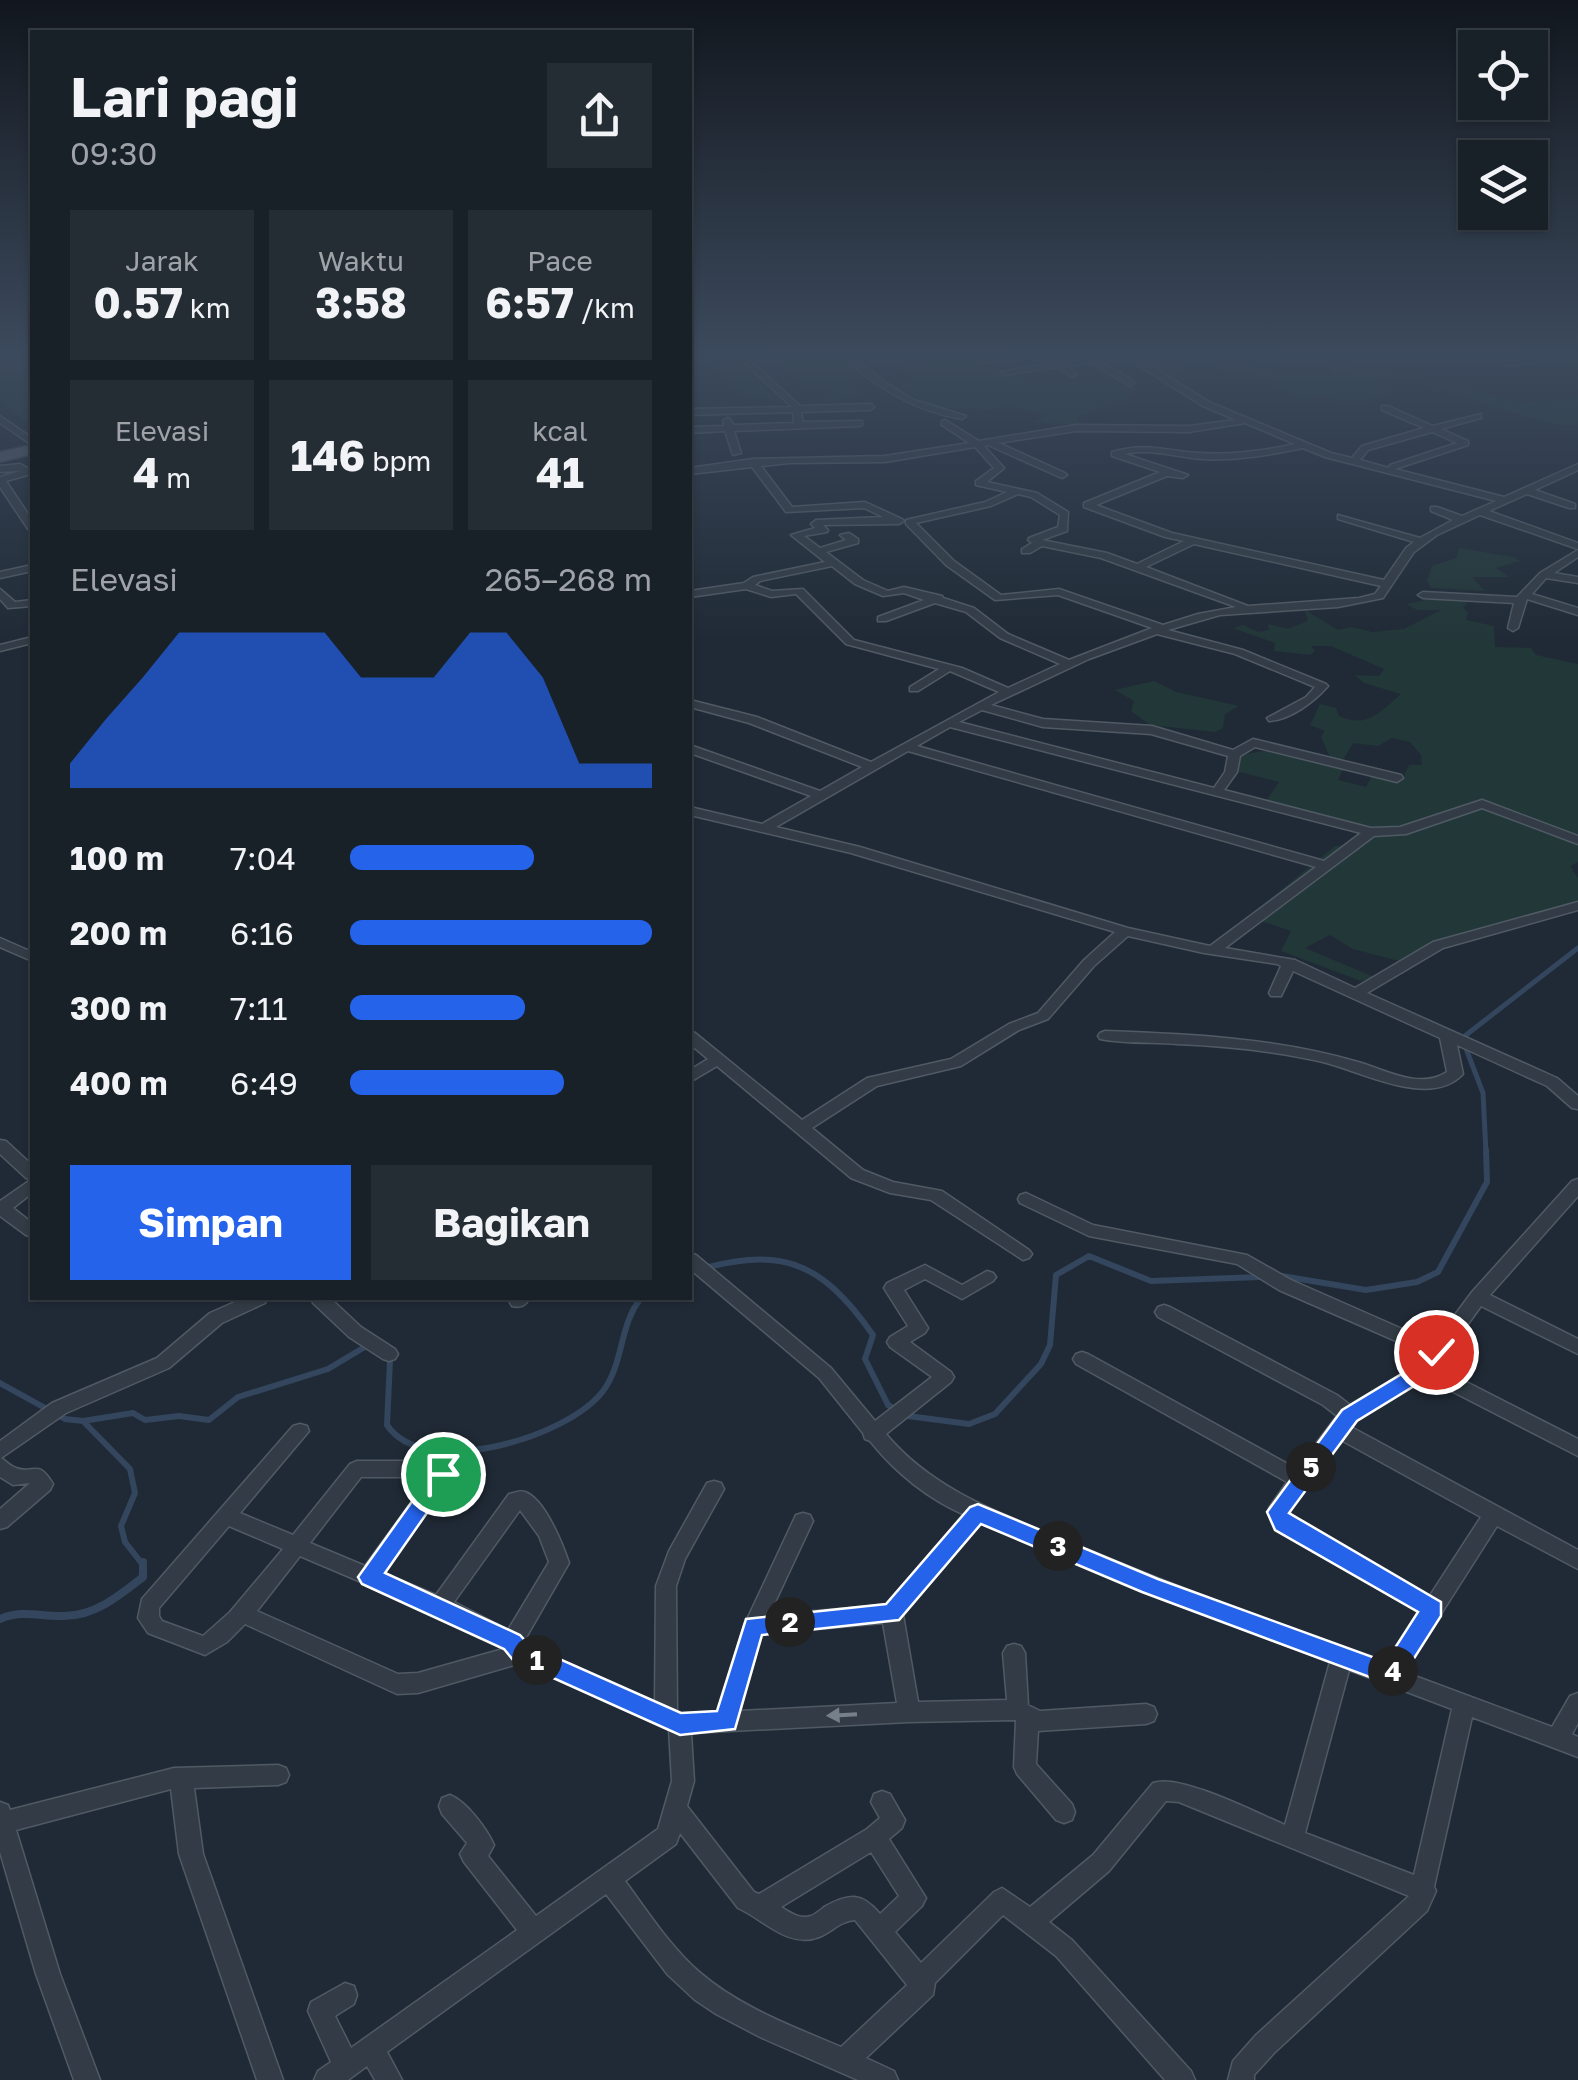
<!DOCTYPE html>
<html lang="id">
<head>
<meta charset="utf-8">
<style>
	body { margin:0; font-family:"Golos Text",sans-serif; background:#252d34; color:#f1f3f6; height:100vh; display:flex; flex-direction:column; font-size:38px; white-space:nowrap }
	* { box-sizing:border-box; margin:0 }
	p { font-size:32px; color:#9fa3a8 }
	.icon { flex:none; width:55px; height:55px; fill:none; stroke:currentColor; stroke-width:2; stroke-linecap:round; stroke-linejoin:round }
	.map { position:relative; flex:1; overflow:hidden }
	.drawer { position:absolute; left:30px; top:30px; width:662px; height:1270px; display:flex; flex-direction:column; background:#182028; border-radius:0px; box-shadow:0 2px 8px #0004,0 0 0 2px #363e45 }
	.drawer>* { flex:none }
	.buttons { position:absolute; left:1458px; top:30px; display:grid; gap:20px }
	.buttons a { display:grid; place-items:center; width:90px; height:90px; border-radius:0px; background:#182028; box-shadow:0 2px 8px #0004,0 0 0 2px #363e45; font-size:50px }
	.pin { position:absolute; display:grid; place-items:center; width:85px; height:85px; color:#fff; margin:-42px; border:5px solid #fff; border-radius:50%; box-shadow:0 2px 10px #0007 }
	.km { position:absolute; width:50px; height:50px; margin:-25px; border-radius:50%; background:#222; color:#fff; font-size:28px; line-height:50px; text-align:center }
	.round { display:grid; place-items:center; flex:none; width:105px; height:105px; border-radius:0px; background:#252d34 }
	.head { display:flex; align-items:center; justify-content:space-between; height:170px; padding:0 40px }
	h1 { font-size:55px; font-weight:700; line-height:75px }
	.metrics { display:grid; grid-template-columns:repeat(3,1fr); gap:15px; height:170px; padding:10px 40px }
	.metrics div { display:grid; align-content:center; border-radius:0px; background:#252d34; text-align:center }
	.metrics b { font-size:42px; font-weight:700 }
	.metrics small { font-size:28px; font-weight:400 }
	.metrics p { font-size:28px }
	.chart { height:280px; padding:20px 40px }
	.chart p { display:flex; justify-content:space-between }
	.chart svg { width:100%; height:180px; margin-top:10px; fill:#2563eb; opacity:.7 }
	.action { display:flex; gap:20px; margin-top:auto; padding:20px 40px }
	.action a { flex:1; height:115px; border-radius:0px; background:#2563eb; color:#fff; font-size:40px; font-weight:700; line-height:115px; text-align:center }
	.action a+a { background:#252d34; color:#f1f3f6 }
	ul { padding:0 40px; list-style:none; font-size:32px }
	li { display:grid; grid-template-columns:160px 120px 1fr; align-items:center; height:75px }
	li i { height:25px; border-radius:12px; background:#2563eb }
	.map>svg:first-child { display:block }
	.green { fill:#223738 }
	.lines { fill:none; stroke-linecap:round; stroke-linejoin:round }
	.stream-far2 { stroke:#33465d; stroke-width:5 }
	.stream-far1 { stroke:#33465d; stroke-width:6 }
	.stream { stroke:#33465d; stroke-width:8 }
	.minor-casing { stroke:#505a64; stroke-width:3 }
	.primary-casing { stroke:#3c4550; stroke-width:3 }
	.minor { fill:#333c46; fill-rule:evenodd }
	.primary { fill:#515b67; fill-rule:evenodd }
	.oneway { fill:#76808b }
	.route { fill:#2563eb; stroke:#fff; stroke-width:2.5 }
</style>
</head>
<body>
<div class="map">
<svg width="1578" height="2080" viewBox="0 0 1578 2080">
	<rect width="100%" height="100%" fill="#202a36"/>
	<path class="green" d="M0,352H32V426L0,401Z
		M713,352H727L786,405L742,394L713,366Z
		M763,352H837L868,378L845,381L863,396L824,402L818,398L834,395L824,386L806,388Z
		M1192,352H1229L1274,376L1333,375L1329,368L1339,366L1423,377L1383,379L1377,387L1396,390L1357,403L1318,396L1300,399L1258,376L1220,383L1215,378L1177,383L1139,360L1161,356L1163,362L1175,364L1196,379L1229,374Z
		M964,356L1012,377L1138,388L1125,400L1076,417L1081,425L1034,422L1045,416L1009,405L995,410L940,408L899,389L908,376L898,368Z
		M1443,385L1524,403L1578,397V423C1567,434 1469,399 1449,391C1441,388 1434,391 1426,388Z
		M1459,548L1513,557L1520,561L1496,568L1509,577H1472L1485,591L1431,588L1427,581L1432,566L1456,558Z
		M1432,599H1470L1463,608L1468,613L1466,620L1494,626L1495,647L1531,648L1536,655L1578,664V837L1481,802L1398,829L1372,830L1266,801L1279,782L1236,771L1241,755L1269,750L1344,767L1338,780L1366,787L1373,774L1402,780L1409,765H1422L1421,755L1410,742L1392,738L1378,746L1353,743L1343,760L1330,757L1321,737L1325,731L1310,725L1320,704L1336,708L1339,716C1367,729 1380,712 1401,694L1364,683L1355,675L1379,676L1384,669L1331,646H1311L1315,651L1310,655L1274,651L1275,643L1233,628L1243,625L1258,632L1269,630L1268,624L1288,629L1308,621L1305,610L1338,630L1351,627L1372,632L1404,629L1441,610H1417L1406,604Z
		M1154,681L1176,692L1239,706L1225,714L1223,728L1215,732L1150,725L1131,711L1134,701L1115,690Z
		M1484,807L1578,842V862L1570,866L1578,878V903L1460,934L1399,961L1353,949L1330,935L1305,948L1374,977L1361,981L1281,951L1291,931L1258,920L1274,907L1265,903L1335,846L1363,843L1373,834Z"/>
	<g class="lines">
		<path class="stream-far2" d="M1486,1153L1483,1093L1465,1046L1466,1035L1578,948"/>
		<path class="stream-far1" d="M690,1272C779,1246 819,1258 873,1335L865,1359L888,1405L908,1416L969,1424L995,1414L1041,1364L1050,1345L1056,1275L1089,1256L1151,1281L1260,1277
			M1276,1275L1366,1290L1417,1282L1438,1272L1487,1182L1486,1150
			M385,1357L390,1360L387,1425C424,1481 569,1437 603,1391C624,1363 619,1325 641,1298
			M0,1383L65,1419L83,1421
			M143,1565L125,1542L121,1526L135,1493L130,1469L83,1421L133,1413L145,1420L179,1416L209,1420L238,1397L328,1369L368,1345"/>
		<path class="stream" d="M0,1619C22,1609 41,1617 64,1616C95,1616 120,1595 143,1577V1562"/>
		<defs>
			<path id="minor" d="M733,352H741L800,406L870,404L874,407L870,410L801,412L803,422L862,421V425L859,426L734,431L741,453L733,455L725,431L690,433V427L724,426L723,421L727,418L730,419L733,425L794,423L793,412L690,415V409L792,407Z
				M838,352H846L886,383L914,400L966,416L962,419C913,411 873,386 838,352Z
				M1025,352H1043L1060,362L1129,352L1209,402L1331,453L1352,458L1362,446L1424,428L1382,410V406H1388L1433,426L1481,414V418L1441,429L1468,441V445L1395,469L1504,497L1578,464V470L1535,490L1575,504V508H1569L1527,494L1489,511L1578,543V549L1480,515L1437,535L1414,552L1383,598L1338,607L1220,615L1168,630L1243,650L1326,684L1328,686C1314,702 1290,720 1269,721L1267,718L1306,697L1315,687L1235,654L1157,634L1089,659L991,705L1043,719L1152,726L1233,750L1253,739L1401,775L1403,778L1397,782L1255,747L1240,756L1237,772L1224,790L1371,828L1400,827L1482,800L1578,836V844L1482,808L1406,834L1374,836L1225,948L1295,960L1355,988L1433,942L1578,902V910L1443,948L1367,993L1557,1078L1578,1096V1109L1572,1108L1547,1086L1457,1045L1463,1074C1430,1109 1363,1072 1323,1062C1276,1051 1226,1046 1177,1044C1152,1042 1125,1044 1100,1039L1098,1036L1100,1033L1105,1031C1190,1034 1276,1038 1358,1062C1386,1070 1419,1090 1447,1072L1440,1038L1293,971L1281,996H1271L1269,993L1281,966L1277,964L1204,953L1128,936L1094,966L1048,1019L1019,1030L961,1066L877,1086L812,1128L863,1170L893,1182L942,1191L1029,1250L1032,1254L1029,1258L1023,1260L931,1200L890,1193L851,1178L717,1066L690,1082V1070L708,1059L690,1044V1031L695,1033L802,1120L867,1078L951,1059L1009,1024L1038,1013L1084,960L1115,932L851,853L690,815V807L762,824L811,796L690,753V745L820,791L862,767L749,723L690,707V700L757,717L871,762L999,692L950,671L918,691H910V687L939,669L846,644L796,594L771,597L746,589L690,597V591L744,583L753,577L825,562L791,535L815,528L811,524L816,520L883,517L864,508L786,512L752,467L690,474V468L753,459L885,456L969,443L942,425V421L945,420L979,441L1076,425L1189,426L1236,420L1203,406L1127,358L1101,361L1133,381L1134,383L1130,386L1091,363L1066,366L1077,374L1073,377L1057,367L1005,375L1001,372L1050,363L1037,355L980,363L976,361ZM1245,423L1295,444C1263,451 1231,455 1199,453C1164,451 1148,442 1112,452V456L1160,472L1084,503V507L1165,537L1184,541L1137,564L1107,553L1042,540L1067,531L1068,512L1037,493L987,482L1004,468L984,446L988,445L1062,478L1067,475L1065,473L999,443L1076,431L1189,432ZM1432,432L1457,443L1390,465L1389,468L1360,460L1368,450ZM975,447L994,468L976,481V485L1007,492L985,502L906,520V524L946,565L995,600L1058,595L1152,628L1069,660L1008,634L974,608L943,598L942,596L904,587L888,591L863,580L826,552L858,543V539L849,533L840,535L846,540L820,548L804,536L827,532L828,530L823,525L899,524L904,521L902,519L865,502L792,507L761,466L789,463L885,462ZM1303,448L1325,457L1496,501L1462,516L1437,507H1431V511L1453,520L1420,538L1338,515V519L1414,542L1406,548L1384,580L1172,533L1096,505L1167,476L1183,478L1188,475L1125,454C1151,448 1175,457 1202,459C1236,461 1270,455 1303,448ZM1018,494L1031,497L1060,515L1058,527L1029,538L1028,540L1032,543L1022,549V553H1030L1042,546L1101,558L1236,607L1198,614L1163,625L1059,589L1001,595L954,561L916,523L991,506ZM1194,544L1381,586L1375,594L1359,598L1248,606L1146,567ZM832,566L855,584L883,596L904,593L924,600L878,617V621H886L935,603L966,612L1000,638L1060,664L1008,688L962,668L854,640L803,589L772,591L755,585L760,581ZM982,710L1043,727L1151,734L1228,756L1225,772L1214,788L959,722ZM950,727L1361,833L1324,861L917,746ZM908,751L1316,867L1210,946L1128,928L860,847L776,827Z
				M1477,352H1487L1508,361L1578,353V357L1507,366Z
				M0,416L32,438V445L0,423Z
				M20,464L31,470V474L6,481L32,520V530L28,529L0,487V477L20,471L0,472V466Z
				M1578,550V557L1554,573L1578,577V583L1546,578L1532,594L1578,608V615L1527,599L1518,628L1513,631L1508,628L1514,603L1423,598L1418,595L1423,592L1517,597L1540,573Z
				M32,565V571L0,578V572Z
				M0,589L15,602L32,600V606L8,608L0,599Z
				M32,637V643L0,651V645Z
				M0,938L32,952V961L0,947Z
				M0,1140L6,1141L32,1165V1193L13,1208L32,1223V1237L26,1235L0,1216V1201L32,1179L26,1178L0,1154Z
				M1578,1179V1196L1490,1295L1578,1339V1354L1481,1306L1437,1367L1578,1439V1456L1426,1378L1356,1420L1351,1427L1578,1550V1569L1497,1526L1404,1672L1552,1727L1570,1696L1578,1693V1723L1572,1734L1578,1737V1757L1472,1717L1434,1887L1436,1891L1427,1911L1274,2053L1254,2075V2080H1228L1233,2061L1256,2035L1409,1896L1179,1802L1166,1801L1109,1871L1049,1922L1072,1940L1191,2071L1195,2080H1165L1056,1956L1003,1915L935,1983L933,1995L866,2058L894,2071L898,2080H858L760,2037L716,2014L695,2000L668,1975L606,1894L387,2052L402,2080H375L367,2066L348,2080H314L318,2071L331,2062L308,2011L311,2002L345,1983L354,1986L357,1995L354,2004L335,2016L351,2048L517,1930L464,1862L460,1854L467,1843L442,1814L439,1806L442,1798L450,1795C467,1802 487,1829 494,1845L488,1856L536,1916L658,1829L672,1781L669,1730L521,1663L418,1693L397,1694L245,1624L227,1642L205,1655L148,1633L138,1618L142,1599L293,1426L300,1424L307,1426L309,1431L240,1513L293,1535L350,1464L357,1461H441L448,1464L453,1474L450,1480L383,1573L436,1595L509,1494C515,1493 520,1490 525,1492C545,1499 563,1545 569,1563L524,1641L529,1646L655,1702L656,1586L669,1551L707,1483L714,1481L721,1483L724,1489L685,1559L676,1586L677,1712L681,1714L718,1712L744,1626L796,1515L803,1513L810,1515L813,1521L769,1615L887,1605L965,1515C928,1499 895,1472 870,1441L865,1439L863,1433L819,1378L690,1269V1253L696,1255L831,1368L875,1421L932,1377L890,1347L887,1342L890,1337L908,1326L884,1288L887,1283L925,1265L962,1285L987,1271L993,1273L996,1277L993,1281L962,1299L925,1279L904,1290L928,1328L925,1333L910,1342L951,1372L954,1377L951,1382L886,1434C936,1494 1011,1517 1081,1547C1181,1589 1285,1627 1385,1664L1420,1612L1276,1530L1269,1508L1287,1482L1076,1364L1073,1359L1076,1354L1082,1352L1088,1354L1297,1469L1337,1416L1323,1405L1158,1317L1155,1312L1158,1307L1164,1305L1170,1307L1337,1395L1350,1405L1419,1364L1426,1354L1279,1290L1237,1264L1089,1236L1020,1203L1018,1199L1020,1195L1026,1193L1093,1225L1247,1255L1291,1280L1434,1343L1472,1292L1572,1181ZM1341,1440L1481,1517L1429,1597L1292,1519L1289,1509L1305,1488L1309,1487L1311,1480ZM361,1477H430L365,1566L310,1543ZM520,1510L539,1536L549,1562L508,1630L454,1602ZM982,1522L1143,1591L1330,1662L1285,1825C1257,1813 1179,1773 1153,1783L1093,1855L1030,1907L1002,1888L994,1892L921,1963L895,1932L922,1906L926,1898L889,1839L902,1828L905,1820L890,1794L882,1791L874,1794L871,1802L880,1818L867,1829L759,1894L754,1892L687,1806L694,1781L691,1733L909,1722L1016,1720L1014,1767L1017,1774L1056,1820L1064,1823L1072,1820L1075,1812L1072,1804L1036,1764L1038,1731L1146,1724L1154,1721L1157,1714L1154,1707L1146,1704L1040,1711L1028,1705L1025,1653L1021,1646L1014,1644L1007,1646L1003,1653L1007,1700L918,1702L903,1615ZM229,1526L283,1549L230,1612L203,1636L162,1621L159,1616V1608ZM300,1556L453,1621L503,1649L418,1673L398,1674L257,1611ZM883,1623L897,1703L740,1711L762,1634ZM1349,1670L1452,1709L1414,1875L1305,1833ZM680,1833L738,1908C763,1919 789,1949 819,1937C832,1932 840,1921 855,1920L907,1985L841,2047C792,2026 739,2007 698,1971C669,1945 648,1912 625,1881L676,1844ZM871,1852L899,1896L880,1914C862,1892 849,1893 824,1907C824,1908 812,1916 811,1916C800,1920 789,1912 781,1907Z
				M244,1298H268L265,1303L222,1323L169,1368L66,1413L1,1458C6,1461 10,1466 16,1468C35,1475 37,1458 53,1484L50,1490L7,1527L0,1529V1509L30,1483L13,1485L0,1477V1441L52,1403L157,1358L210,1313Z
				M311,1298H330L361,1327L395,1349L398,1354L395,1359L389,1361L383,1359L349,1337L313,1303Z
				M511,1298H530C525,1306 521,1308 512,1306L509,1301Z
				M278,1765L286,1768L289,1775L286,1782L278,1785L194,1788L203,1854L283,2080H257L179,1854L171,1789L16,1830L60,1974L100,2080H74L36,1974L0,1852V1802L8,1805L10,1810L174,1768Z"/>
			<path id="primary" d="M32,445V454L0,462V452Z"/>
		</defs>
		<use href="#minor" class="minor-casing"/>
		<use href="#primary" class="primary-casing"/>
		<use href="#minor" class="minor"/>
		<use href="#primary" class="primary"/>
	</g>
	<defs><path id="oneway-solid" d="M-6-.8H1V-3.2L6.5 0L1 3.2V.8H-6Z" transform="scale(2.5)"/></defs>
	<use class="oneway" href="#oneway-solid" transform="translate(842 1715) rotate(177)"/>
	<linearGradient id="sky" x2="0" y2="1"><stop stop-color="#12171e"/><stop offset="0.55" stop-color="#3c4a5d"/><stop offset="1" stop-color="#3c4a5d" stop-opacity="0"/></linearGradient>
	<rect width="1578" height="643" fill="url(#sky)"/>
	<path class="route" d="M1436,1344L1446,1352L1432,1375L1357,1421L1289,1513L1441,1602V1616L1399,1682L1391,1685L1142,1592L981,1524L899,1620L762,1635L735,1729L680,1735L513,1660L504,1649L362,1584L358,1577L436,1468H450V1480L385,1573L520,1635L530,1646L681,1713L717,1711L746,1619L886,1604L970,1507L978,1504L1158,1579L1386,1662L1418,1612L1275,1530L1267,1512L1342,1410L1418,1364L1429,1346Z"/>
</svg>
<div class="buttons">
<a><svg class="icon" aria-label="locate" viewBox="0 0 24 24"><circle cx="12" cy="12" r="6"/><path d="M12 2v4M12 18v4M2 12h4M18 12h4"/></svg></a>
<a><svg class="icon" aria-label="layers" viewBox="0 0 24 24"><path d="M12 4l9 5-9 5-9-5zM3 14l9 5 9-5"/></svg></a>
</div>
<div class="pin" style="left:443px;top:1474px;background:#1e9e55"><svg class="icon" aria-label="arrive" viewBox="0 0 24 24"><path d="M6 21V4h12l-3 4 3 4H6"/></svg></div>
<div class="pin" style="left:1436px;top:1352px;background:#d93025"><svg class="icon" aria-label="check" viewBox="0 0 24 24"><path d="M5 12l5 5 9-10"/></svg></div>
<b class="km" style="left:537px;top:1660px">1</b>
<b class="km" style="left:790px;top:1622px">2</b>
<b class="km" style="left:1058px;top:1546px">3</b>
<b class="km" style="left:1393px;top:1671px">4</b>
<b class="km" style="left:1311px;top:1467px">5</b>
<section class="drawer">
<div class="head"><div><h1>Lari pagi</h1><p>09:30</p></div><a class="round"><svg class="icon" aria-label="share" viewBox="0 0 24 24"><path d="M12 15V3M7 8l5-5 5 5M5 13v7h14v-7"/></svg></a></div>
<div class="metrics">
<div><p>Jarak</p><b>0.57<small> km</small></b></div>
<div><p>Waktu</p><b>3:58</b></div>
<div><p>Pace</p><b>6:57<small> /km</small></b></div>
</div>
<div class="metrics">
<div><p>Elevasi</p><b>4<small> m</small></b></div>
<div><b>146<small> bpm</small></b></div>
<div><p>kcal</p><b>41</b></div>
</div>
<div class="chart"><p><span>Elevasi</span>265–268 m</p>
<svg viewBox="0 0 160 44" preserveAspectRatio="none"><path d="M0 44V38L10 27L20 17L30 6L40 6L50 6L60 6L70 6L80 17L90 17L100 17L110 6L120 6L130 17L140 38L150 38L160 38V44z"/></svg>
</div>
<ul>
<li><b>100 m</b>7:04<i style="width:61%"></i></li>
<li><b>200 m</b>6:16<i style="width:100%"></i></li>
<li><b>300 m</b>7:11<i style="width:58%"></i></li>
<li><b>400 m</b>6:49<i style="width:71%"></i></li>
</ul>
<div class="action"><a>Simpan</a><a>Bagikan</a></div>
</section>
</div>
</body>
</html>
